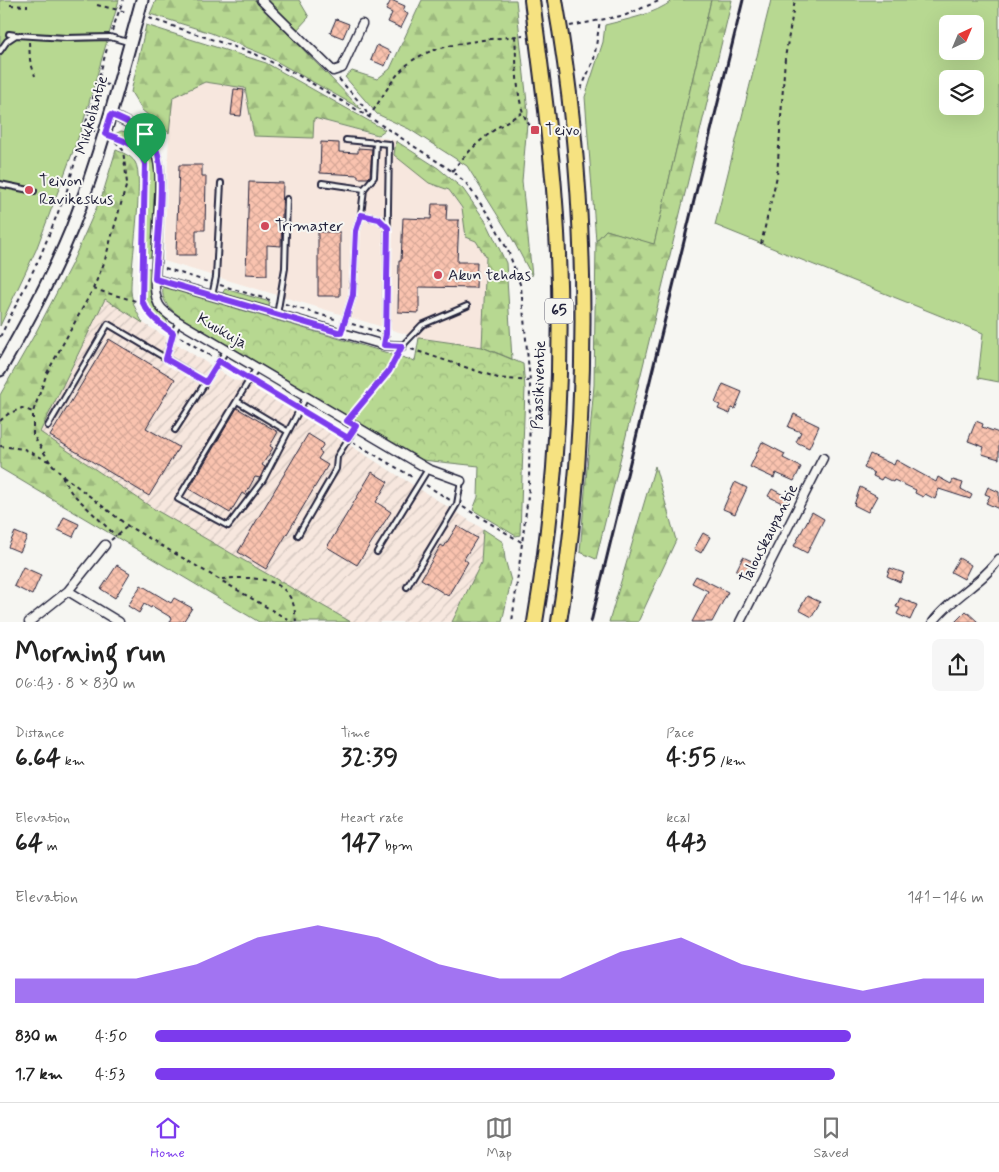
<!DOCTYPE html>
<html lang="en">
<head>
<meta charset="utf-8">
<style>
	body { margin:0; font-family:Mynerve,sans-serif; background:#f6f6f6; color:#222; height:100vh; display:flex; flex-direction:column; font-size:19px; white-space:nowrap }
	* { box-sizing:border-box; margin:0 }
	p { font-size:16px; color:#767676 }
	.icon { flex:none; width:28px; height:28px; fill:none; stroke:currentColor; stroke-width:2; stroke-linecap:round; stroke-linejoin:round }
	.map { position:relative; height:622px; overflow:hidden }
	.details { display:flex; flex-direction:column; background:#fff; flex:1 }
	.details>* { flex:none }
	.needle { width:32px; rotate:44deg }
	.buttons { position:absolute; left:939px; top:15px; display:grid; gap:10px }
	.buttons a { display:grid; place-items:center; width:45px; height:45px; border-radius:8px; background:#fff; box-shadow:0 5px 20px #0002; font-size:25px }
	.pin { position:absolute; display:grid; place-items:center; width:42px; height:42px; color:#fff; margin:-51px -21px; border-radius:50% 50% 50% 0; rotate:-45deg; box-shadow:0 0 5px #0007 }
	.pin .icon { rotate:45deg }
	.round { display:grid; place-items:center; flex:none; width:52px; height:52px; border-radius:8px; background:#f6f6f6 }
	.head { display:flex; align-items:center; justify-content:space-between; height:85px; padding:0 15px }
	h1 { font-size:28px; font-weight:700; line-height:38px }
	.figures { display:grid; grid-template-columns:repeat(3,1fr); gap:8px; height:85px; padding:5px 15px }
	.figures div { display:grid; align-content:center }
	.figures b { font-size:25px; font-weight:700 }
	.figures small { font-size:14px; font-weight:400 }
	.figures p { font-size:14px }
	.chart { height:140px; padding:10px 15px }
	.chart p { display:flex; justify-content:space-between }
	.chart svg { width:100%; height:90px; margin-top:5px; fill:#7c3aed; opacity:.7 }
	ul { padding:0 15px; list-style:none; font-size:16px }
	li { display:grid; grid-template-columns:80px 60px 1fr; align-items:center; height:38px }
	li i { height:12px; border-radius:6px; background:#7c3aed }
	.tab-bar { display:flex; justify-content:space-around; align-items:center; height:70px; border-top:1px solid #e0e0e0; background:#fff; font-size:14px; color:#767676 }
	.tab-bar a { display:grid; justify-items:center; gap:2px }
	.tab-bar .active { color:#7c3aed }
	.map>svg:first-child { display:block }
	.built { fill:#f7e7de }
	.industrial { fill:url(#industrial-furrows) }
	.green { fill:#b7d891; stroke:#6c7d66; fill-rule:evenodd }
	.forest { fill:url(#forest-firs); stroke:#6c7d66 }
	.park { fill:url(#park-crowns); stroke:#6c7d66 }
	.building { fill:url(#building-cross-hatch); stroke:#22223b }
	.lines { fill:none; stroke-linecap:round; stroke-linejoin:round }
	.service-casing { stroke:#22223b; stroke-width:8 }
	.minor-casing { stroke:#22223b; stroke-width:11 }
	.secondary-casing { stroke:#22223b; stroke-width:15 }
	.trunk-casing { stroke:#22223b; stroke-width:18 }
	.path { stroke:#22223b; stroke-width:2; stroke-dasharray:4 4; stroke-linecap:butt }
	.service { stroke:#f6f6f2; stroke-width:4 }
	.minor { stroke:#f6f6f2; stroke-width:8 }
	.secondary { stroke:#f6f6f2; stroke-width:11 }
	.trunk { stroke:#f6e281; stroke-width:14 }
	.rail { stroke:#22223b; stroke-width:3 }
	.route-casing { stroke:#fff; stroke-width:10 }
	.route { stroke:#7c3aed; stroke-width:6 }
	.poi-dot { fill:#d1495b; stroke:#f6f6f2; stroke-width:2 }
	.labels { text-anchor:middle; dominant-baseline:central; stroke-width:4; stroke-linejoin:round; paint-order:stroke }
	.shield { fill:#f6f6f2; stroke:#626272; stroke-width:1 }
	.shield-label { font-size:15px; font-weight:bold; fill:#22223b }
	.street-label { font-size:16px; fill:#22223b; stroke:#f6f6f2 }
	.poi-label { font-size:16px; fill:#22223b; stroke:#f6f6f2; text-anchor:start }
</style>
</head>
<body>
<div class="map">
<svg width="999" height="622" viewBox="0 0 999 622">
	<defs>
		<pattern id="industrial-furrows" width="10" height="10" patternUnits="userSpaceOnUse" patternTransform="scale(1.25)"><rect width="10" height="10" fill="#f7e7de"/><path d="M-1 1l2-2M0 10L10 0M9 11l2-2" fill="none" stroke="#d3c6bf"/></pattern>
		<pattern id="forest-firs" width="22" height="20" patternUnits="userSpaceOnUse" patternTransform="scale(1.25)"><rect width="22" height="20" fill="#b7d891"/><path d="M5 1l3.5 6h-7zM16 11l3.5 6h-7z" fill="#9db97e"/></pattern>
		<pattern id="park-crowns" width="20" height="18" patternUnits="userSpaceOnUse" patternTransform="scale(1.25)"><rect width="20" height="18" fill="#b7d891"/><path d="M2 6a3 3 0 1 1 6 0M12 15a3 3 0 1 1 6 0" fill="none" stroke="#9db97e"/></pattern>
		<pattern id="building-cross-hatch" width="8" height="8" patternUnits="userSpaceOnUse" patternTransform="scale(1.25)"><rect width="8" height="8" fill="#fac3af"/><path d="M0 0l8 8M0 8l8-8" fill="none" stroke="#d6a797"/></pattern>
	</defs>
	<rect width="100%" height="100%" fill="#f6f6f2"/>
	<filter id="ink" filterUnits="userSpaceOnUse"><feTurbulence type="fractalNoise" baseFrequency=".02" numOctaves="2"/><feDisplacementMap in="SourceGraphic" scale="10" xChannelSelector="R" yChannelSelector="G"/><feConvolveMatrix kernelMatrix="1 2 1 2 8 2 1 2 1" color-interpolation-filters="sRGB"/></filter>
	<g filter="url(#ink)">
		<path class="built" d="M205,82L245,88L313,138V118L396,141L394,155L429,182L449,190L462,209L466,237L476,241L486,256L482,347L419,338L164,261L169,133L173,97Z"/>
		<path class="industrial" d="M105,299L234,380L243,382L340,439L483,529L481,563L452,622H351L154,509L39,432Z"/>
		<path class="green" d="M0,0H119L81,130L36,250L0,326Z
			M673,0H711L654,245L606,230L596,241L585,97L603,42L605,25C628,19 654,15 673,0Z
			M771,0H999V382L978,378L983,333L715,225ZM948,24H975V51H948ZM948,79H975V106H948Z
			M121,131C134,132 147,143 152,156C159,179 152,232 151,257L145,258L147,162C140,145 130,140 113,135Z
			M145,268H150L153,304L166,319L168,325C142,306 144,299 145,268Z
			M225,289L270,302L268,308L222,294Z"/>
		<path class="forest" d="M156,0H255L361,109L265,55L211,33L150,14Z
			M265,0H299L309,17L296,31Z
			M422,0H516L528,112L522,181L532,276L513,240L467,166L409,129L377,114L345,77L352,71L377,79L390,69Z
			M711,0H732L596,559L580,552L594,385L596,241L606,230L654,244Z
			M146,25L266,63L385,130L378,135L314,118L313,138L254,136L245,88L205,82L173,97L169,133L142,110L131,92Z
			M396,141L438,168L463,189L487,223L506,263L512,359L482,347L486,257L476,241L466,237L462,208L449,190L429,183L394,155Z
			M116,150C123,153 130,155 135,162C145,176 130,268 131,291C132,303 137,313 143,323L105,299L40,432L154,509L351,622H259L0,468V395L36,332L71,265L103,193Z
			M655,466L676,540L638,622H609Z
			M483,529L503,542L505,559L511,581L502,622H452L481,563Z"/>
		<path class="park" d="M163,287L415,361L419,338L482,347L523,364L525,388L520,535L516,536L473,510L478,497L479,466L422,460L192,324C178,315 160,306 163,287Z"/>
		<path class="building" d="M391,0L405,6L403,11L408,14L401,28L388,22L392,13L386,10Z
			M336,19L349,24L343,38L330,33Z
			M377,45L391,52L385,66L371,60Z
			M234,89L244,90L241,116L231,115Z
			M321,142L339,143V152L358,153V148L372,149L370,176L368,178H358V175L320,173Z
			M179,165H202V176H206L205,230H196V255H176Z
			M249,182L283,183L281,246L267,245V275L246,274Z
			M432,204H447L446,220H459L457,262H477L476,288L419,287V313L398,312L399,261H401L403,218L431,219Z
			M318,232H340V296H318Z
			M109,339L175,379L146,428L179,447L149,496L50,436Z
			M723,384L742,392L735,409L732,408L730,414L718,409L720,405L715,403Z
			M237,408L278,432L270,446L273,448L262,465L265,467L260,478L255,477L245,495L242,493L230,513L189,489Z
			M794,414L819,426L809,448L796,442L801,432L788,427Z
			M976,421L983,424L982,427L999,433V459L982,454L984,447L968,441Z
			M308,434L324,444L319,451L322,453L318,459L328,465L266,569L238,552Z
			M762,442L785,454L783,458L801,467L794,481L776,473L774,478L750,467Z
			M870,454L894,465L896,460L936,482L938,477L951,484L953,480L963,483L961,489L972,495L970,499L939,489L935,499L925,494L923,497L915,493L916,490L894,480L893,482L883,477L881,480L873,476L874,473L864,468Z
			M372,472L388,482L376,502L391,512L357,565L327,547Z
			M735,482L747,488L735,514L723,509Z
			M860,487L877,496L868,512L854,505Z
			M988,487L999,492V509L986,503L990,496L985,494Z
			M772,489L789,498L786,505L768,496Z
			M812,512L824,519L807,553L794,546Z
			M64,517L79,524L73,537L58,530Z
			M457,526L477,538L464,559L468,562L448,596L421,579L441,545L444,547Z
			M15,532L27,537L20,552L8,547Z
			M703,533L710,537L701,553L694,549Z
			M743,557L756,563L749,577L736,571Z
			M959,558L971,565L964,579L951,572Z
			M117,565L130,573L115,598L101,589Z
			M23,567L41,575L32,595L14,586Z
			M890,568L904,573L900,582L887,576Z
			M696,576L728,592L712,622H692L708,591L692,583Z
			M141,585L171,603L174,598L192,608L183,622H170L172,618L152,606L151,608L144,604L139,613L128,606Z
			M807,596L820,602L812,617L799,610Z
			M900,598L917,605L910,620L897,614L900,608L896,607Z
			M966,611L978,622H955Z"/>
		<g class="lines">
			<defs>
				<path id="service" d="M9,34L16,35
					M0,51L7,41L16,35L66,38L110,37L128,42
					M346,140L389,144L386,334L384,345
					M322,183L364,189
					M0,184L34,191
					M361,215L379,219L388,228
					M212,296L216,277L221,183
					M277,315L285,268L287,199
					M341,333L353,295L356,231L361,215L364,189L374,177L376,142
					M402,346L422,325L467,306
					M166,359L173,333L179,322
					M257,367L178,499L228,526L263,480L306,397
					M237,401L287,431
					M48,426L108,324L206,382
					M175,430L227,349
					M298,535L336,469L337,457L356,426
					M377,552L428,469
					M407,587L457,504L461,481"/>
				<path id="minor" d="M261,0L333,71L342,68L362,24
					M111,115C158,134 162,155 159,202C158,222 157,243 156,263C155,276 153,293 159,305C163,312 172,317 179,322L428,469L461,481
					M155,279L384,345L402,346
					M68,591L119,622
					M29,622L68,591L105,545
					M740,622L823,458
					M933,622C952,597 981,584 999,559"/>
				<path id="secondary" d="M0,370C26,324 52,277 72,228C101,154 121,77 142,0"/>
				<path id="trunk" d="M532,0C542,78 553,155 557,233C564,361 556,496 535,622
					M555,0C591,202 591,420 559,622"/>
			</defs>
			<use href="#service" class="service-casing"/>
			<use href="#minor" class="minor-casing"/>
			<use href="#secondary" class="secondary-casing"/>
			<use href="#trunk" class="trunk-casing"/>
			<path class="path" d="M10,5L28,6
				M97,5L127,12
				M149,18L255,54L296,74L369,117L452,171L466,183L492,220L509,253L521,287L530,381L529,488L512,622
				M570,26L626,15L661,0
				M112,31L123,0
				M515,36C517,59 514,117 535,130
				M29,42L30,60L35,76
				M339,79L363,106L369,117C381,100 392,77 408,64C433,42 491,40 523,35
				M98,82L108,85
				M581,89L594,59L600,20
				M85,129L95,131
				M114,137L136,148L145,164L142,301L146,310L167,329
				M452,171C472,146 494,127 522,113
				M761,244L777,176L785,58L795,0
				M165,268L208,282
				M220,285L273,301
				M93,289L143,303
				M285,304L338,320
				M352,324L379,332
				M0,337L40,257L67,190L108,45
				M180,337L214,358
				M411,349L498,378L529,381
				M225,365L244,376
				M255,383L294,406
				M306,413L343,435
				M353,415L389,371L397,354
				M0,421L8,414L22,408L33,412
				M353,442L414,478
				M0,446L24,449L50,462L61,474L128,526L292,622
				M50,462L33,435V412L47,373L93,289L104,263L127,183L123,150L114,140
				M62,476L71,492L116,536
				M426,485L450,500
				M463,507L523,543
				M111,540L128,526
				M222,579C244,577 279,575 291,599C295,605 295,615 296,622"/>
			<use href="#service" class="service"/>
			<use href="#minor" class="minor"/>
			<use href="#secondary" class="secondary"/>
			<use href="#trunk" class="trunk"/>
			<path class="rail" d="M591,622L743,0"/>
		</g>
	</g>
	<g class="lines" filter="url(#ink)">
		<defs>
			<path id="route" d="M111,115C129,122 147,131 156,149C167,171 156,251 155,279L341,333L353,295L356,231L361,215L379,219L388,228L386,334L384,345L402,346L389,371L347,421L356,426L348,438L219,361L206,382L166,359L173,333C160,324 149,316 142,301L145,164C139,144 123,140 105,134Z"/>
		</defs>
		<use href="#route" class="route-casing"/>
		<use href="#route" class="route"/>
	</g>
	<g class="poi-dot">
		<rect x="530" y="125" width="10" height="10" rx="2.5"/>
		<circle cx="29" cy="190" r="5"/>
		<circle cx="265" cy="226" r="5"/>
		<circle cx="438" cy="275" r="5"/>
	</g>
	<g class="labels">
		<rect class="shield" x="545" y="298.5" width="28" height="25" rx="4"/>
		<g class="shield-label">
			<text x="559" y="311">65</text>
		</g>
		<g class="street-label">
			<text transform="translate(92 115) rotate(-74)">Mikkolantie</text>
			<text transform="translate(222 331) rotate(30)">Kuukuja</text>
			<text transform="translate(539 385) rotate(-88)">Paasikiventie</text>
			<text transform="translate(769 534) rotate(-63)">Talouskaupantie</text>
		</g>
		<g class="poi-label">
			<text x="545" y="130">Teivo</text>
			<text x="39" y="181">Teivon<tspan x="39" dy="18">Ravikeskus</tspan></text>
			<text x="275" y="226">Trimaster</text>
			<text x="448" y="275">Akun tehdas</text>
		</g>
	</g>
</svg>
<div class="buttons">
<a><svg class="needle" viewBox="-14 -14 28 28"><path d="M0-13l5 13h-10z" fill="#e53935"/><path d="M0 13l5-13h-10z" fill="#767676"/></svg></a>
<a><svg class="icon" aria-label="layers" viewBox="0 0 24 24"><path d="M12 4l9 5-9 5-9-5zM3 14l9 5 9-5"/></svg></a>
</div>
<div class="pin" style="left:145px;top:164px;background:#1e9e55"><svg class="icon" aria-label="arrive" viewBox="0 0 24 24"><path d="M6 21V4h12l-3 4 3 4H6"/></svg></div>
</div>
<section class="details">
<div class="head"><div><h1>Morning run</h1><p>06:43 · 8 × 830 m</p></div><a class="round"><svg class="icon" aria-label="share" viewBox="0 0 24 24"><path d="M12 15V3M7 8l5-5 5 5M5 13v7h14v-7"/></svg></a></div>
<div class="figures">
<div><p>Distance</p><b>6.64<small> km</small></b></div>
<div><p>Time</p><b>32:39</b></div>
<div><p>Pace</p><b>4:55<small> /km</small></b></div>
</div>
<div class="figures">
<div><p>Elevation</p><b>64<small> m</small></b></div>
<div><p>Heart rate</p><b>147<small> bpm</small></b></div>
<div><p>kcal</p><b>443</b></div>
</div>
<div class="chart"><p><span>Elevation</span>141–146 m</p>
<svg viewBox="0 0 160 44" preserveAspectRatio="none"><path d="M0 44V32L10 32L20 32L30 25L40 12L50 6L60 12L70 25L80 32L90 32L100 19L110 12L120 25L130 32L140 38L150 32L160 32V44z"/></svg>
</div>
<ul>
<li><b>830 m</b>4:50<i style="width:84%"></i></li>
<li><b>1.7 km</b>4:53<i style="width:82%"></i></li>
</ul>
</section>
<nav class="tab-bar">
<a class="active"><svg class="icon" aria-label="home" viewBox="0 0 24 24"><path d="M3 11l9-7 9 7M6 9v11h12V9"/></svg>Home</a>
<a><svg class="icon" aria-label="map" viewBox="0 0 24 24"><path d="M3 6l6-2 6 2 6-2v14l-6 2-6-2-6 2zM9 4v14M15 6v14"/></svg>Map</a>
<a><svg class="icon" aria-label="saved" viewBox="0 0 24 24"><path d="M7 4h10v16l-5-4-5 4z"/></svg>Saved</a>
</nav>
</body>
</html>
